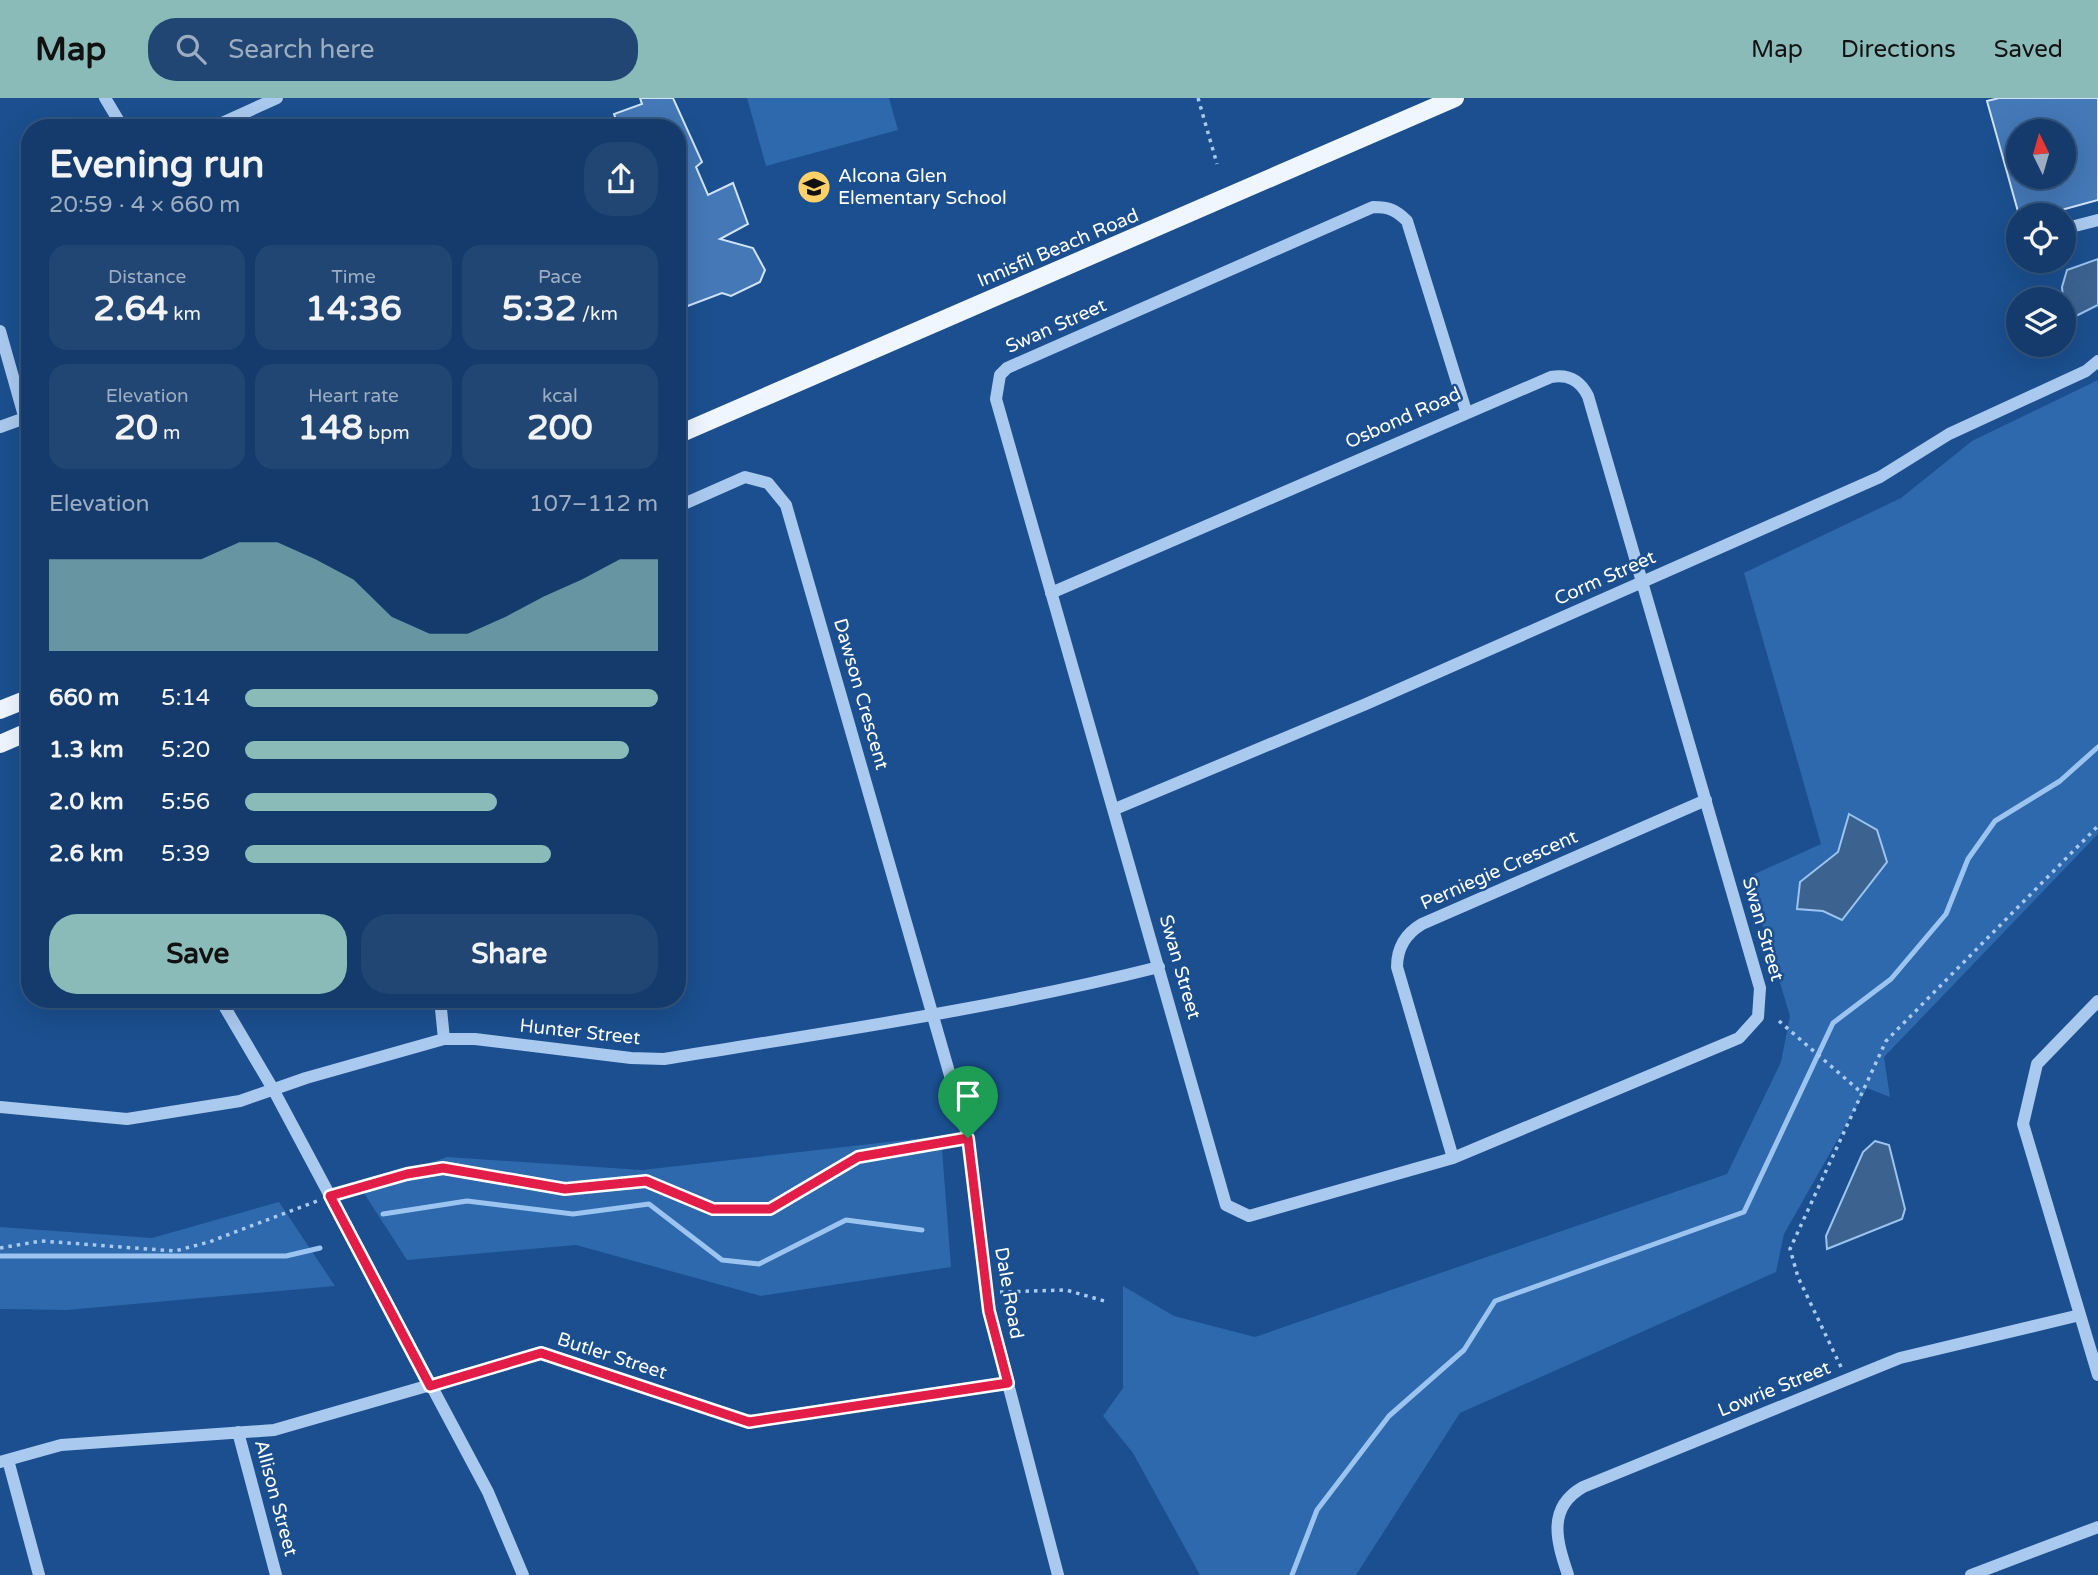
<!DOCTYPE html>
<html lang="en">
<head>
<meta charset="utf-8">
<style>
	body { margin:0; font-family:"Varela Round",sans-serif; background:#214673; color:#f1f3f6; height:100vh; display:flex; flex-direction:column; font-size:26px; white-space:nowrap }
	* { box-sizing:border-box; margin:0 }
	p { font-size:23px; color:#9dadc1 }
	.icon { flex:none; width:38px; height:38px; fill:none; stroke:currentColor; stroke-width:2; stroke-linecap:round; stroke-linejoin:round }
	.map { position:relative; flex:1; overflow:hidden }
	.details { position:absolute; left:21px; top:21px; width:665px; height:889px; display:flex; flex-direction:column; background:#143b6b; border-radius:28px; box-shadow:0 7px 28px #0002,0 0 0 2px #33557e }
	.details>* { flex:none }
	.needle { width:46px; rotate:355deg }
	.tools { position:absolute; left:2006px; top:21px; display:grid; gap:14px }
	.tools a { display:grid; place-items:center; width:70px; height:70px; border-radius:50%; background:#143b6b; box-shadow:0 7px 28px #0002,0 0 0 2px #33557e; font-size:35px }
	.pin { position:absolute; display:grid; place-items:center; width:60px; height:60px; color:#fff; margin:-72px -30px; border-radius:50% 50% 50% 0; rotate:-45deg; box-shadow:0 0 7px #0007 }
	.pin .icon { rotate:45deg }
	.round { display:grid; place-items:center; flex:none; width:74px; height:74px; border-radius:28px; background:#214673 }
	.overview { display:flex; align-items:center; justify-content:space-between; height:119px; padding:0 28px }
	h1 { font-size:38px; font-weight:800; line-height:52px }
	.stats { display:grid; grid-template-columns:repeat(3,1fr); gap:10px; height:119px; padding:7px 28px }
	.stats div { display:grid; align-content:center; border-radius:18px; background:#214673; text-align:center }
	.stats b { font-size:35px; font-weight:800 }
	.stats small { font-size:19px; font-weight:400 }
	.stats p { font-size:19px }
	.chart { height:196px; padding:14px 28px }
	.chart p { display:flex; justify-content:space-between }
	.chart svg { width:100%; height:126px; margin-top:7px; fill:#8bbbb9; opacity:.7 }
	.action { display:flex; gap:14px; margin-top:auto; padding:14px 28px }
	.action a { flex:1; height:80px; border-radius:28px; background:#8bbbb9; color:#111; font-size:28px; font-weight:800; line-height:80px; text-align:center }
	.action a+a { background:#214673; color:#f1f3f6 }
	ul { padding:0 28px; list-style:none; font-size:23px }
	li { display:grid; grid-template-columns:112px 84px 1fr; align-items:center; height:52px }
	li i { height:18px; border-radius:9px; background:#8bbbb9 }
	header { display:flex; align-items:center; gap:42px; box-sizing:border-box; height:98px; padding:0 35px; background:#8bbbb9; color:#111 }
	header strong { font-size:33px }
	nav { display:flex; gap:38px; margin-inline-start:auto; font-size:24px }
	.search { width:490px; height:63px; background:#214673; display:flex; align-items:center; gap:18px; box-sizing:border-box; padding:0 24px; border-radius:28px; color:#9dadc1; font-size:26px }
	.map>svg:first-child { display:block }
	.green { fill:#2e69ad }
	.water { fill:#3c6290; stroke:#9cc4f0; stroke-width:2 }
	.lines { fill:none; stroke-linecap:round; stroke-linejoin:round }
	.stream { stroke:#9cc4f0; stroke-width:5 }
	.building { fill:#4478b7; stroke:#cfe3fa; stroke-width:2; fill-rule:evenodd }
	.path { stroke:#a9c9ee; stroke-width:3.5; stroke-dasharray:3.5 5; stroke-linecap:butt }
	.minor { stroke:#a9c9ee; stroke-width:12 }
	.major { stroke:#f0f6ff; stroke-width:18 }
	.route-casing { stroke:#fff; stroke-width:14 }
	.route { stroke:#e11d48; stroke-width:9 }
	.labels { text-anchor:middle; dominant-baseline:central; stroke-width:5; stroke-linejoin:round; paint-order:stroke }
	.poi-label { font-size:19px; fill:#fff; stroke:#1b4f8f; text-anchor:start }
	.street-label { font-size:19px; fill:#fff; stroke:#1b4f8f }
</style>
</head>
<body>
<header>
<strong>Map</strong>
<div class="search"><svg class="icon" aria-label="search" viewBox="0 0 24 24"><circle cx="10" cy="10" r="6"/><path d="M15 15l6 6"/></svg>Search here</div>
<nav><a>Map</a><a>Directions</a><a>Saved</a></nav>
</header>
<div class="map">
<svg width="2098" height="1477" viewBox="0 0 2098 1477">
	<rect width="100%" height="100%" fill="#1b4f8f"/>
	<path class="green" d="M747,0H889L898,32L766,68Z
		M2098,282V736L1884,959L1890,999L1867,990L1784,1136L1776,1174L1460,1315L1356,1477H1200L1133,1355L1103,1318L1123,1290V1188L1174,1218L1255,1239L1727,1076L1781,964L1790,918L1748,779L1821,746L1744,475L1901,400L1972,343Z
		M941,1038L951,1169L761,1198L576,1147L407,1162L360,1089L447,1059L642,1072Z
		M279,1104L335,1188L67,1212L0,1211V1129L152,1140Z"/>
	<path class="water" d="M2098,161V207L2074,219L2064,212L2062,189L2067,172Z
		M1849,716L1877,732L1887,764L1842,822L1823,813L1797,811L1800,784L1838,754Z
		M1875,1043L1889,1047L1905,1111L1902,1121L1827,1151L1826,1138L1863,1054Z"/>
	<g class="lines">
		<path class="stream" d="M383,1116L467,1103L573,1116L649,1106L722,1162L759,1166L846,1122L922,1132
			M0,1158H286L320,1150
			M1292,1477L1317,1412L1389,1318L1464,1252L1495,1203L1744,1114L1833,925L1891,881L1946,816L1968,761L1995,723L2060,683L2098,649"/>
	</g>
	<path class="building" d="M640,0H673L702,64L696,69L708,97L733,85L748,126L720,141L753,150L765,172L760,184L731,198L722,195L677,212V30H619L614,16L642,6Z
		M1999,0H2098V102L2043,117H2019L1987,3ZM2018,33H2063V79H2018Z"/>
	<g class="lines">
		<path class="path" d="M1198,0L1217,66
			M1779,923L1862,995
			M344,1094L407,1076L443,1070L565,1091L647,1083L713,1111H770L858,1059L954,1043
			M0,1150L41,1143L175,1153L209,1144L317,1103
			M1000,1194L1066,1192L1108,1204
			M1841,1269L1798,1179L1790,1151L1886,943L2098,728"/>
		<path class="minor" d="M105,0L123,30
			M211,30L277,0
			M2063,131L2098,122
			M0,233L30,339
			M0,329L25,320
			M677,409L745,379L768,385L786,407L968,1040L989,1213L1058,1477
			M1051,495L1551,279C1568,276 1580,282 1588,298L1760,890L1758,919L1739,940L1453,1060L1249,1118L1226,1107C1151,838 1072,570 996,301L1000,277L1007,270L1373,109C1389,109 1396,112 1407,123L1466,313
			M1115,711L1366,606L1880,379L1949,336L2086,273L2098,263
			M220,901L273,991L488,1394L523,1477
			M440,901L444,941
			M2098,903L2037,966L2023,1026L2098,1277
			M0,1009L127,1021L240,1003L306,980L444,941H475L631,960L664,961C830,934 996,910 1159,869
			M1453,1060L1397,869C1397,850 1405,836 1422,826L1706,702
			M238,1334L276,1477
			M8,1362L39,1477
			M0,1364L61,1347L274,1332L541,1255L749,1324L1008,1285
			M1568,1477C1557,1444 1546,1410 1583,1389L1900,1260L2080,1217
			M1971,1477L2098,1429"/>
		<path class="major" d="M677,337L1455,0
			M0,612L30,600
			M0,646L30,633"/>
	</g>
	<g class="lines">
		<defs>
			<path id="route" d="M968,1040L989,1213L1008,1285L749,1324L541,1255L430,1288L330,1098L407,1076L443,1070L565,1091L646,1083L713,1111H770L858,1059Z"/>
		</defs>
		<use href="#route" class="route-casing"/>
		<use href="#route" class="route"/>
	</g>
	<defs>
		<symbol id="school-disc" viewBox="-11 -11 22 22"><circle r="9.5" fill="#ffd166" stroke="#1b4f8f"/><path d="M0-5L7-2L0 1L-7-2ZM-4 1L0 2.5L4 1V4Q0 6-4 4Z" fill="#111"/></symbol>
	</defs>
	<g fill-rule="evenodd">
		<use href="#school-disc" x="795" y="70" width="38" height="38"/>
	</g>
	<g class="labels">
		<g class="poi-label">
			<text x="838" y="78">Alcona Glen<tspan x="838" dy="22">Elementary School</tspan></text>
		</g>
		<g class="street-label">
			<text transform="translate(1058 150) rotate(-23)">Innisfil Beach Road</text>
			<text transform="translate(1056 228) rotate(-24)">Swan Street</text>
			<text transform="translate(1403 320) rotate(-24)">Osbond Road</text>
			<text transform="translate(1605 480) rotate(-24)">Corm Street</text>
			<text transform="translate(861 596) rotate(74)">Dawson Crescent</text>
			<text transform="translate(1499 772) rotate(-24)">Perniegie Crescent</text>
			<text transform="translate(1763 831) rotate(74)">Swan Street</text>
			<text transform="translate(1180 869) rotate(74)">Swan Street</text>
			<text transform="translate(580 934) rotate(6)">Hunter Street</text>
			<text transform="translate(1009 1195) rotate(80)">Dale Road</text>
			<text transform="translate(612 1258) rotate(18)">Butler Street</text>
			<text transform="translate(1774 1291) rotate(-22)">Lowrie Street</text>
			<text transform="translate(276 1400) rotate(75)">Allison Street</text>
		</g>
	</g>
</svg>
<div class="tools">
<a><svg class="needle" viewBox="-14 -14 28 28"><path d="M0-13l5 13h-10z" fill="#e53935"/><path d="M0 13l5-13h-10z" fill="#9dadc1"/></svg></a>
<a><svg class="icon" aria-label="locate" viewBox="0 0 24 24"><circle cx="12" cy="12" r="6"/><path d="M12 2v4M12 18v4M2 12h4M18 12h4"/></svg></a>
<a><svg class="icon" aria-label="layers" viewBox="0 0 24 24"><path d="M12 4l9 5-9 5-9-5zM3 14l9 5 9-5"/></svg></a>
</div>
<div class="pin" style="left:968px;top:1040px;background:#1e9e55"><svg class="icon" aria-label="arrive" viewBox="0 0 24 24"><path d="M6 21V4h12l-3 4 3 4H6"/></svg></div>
<section class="details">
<div class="overview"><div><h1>Evening run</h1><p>20:59 · 4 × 660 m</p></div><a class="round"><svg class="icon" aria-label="share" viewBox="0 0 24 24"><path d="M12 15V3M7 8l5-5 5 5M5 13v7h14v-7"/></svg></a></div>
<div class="stats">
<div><p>Distance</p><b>2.64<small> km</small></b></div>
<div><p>Time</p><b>14:36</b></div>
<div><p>Pace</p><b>5:32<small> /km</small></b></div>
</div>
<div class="stats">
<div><p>Elevation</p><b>20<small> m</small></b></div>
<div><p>Heart rate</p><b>148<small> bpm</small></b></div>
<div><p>kcal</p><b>200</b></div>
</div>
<div class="chart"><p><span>Elevation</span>107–112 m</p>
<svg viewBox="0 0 160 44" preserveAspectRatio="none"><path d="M0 44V12L10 12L20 12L30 12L40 12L50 6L60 6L70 12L80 19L90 32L100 38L110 38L120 32L130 25L140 19L150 12L160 12V44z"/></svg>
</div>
<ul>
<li><b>660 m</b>5:14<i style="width:100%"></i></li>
<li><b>1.3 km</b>5:20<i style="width:93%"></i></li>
<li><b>2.0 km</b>5:56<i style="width:61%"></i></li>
<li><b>2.6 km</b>5:39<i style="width:74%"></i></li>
</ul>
<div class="action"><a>Save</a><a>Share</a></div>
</section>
</div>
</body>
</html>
